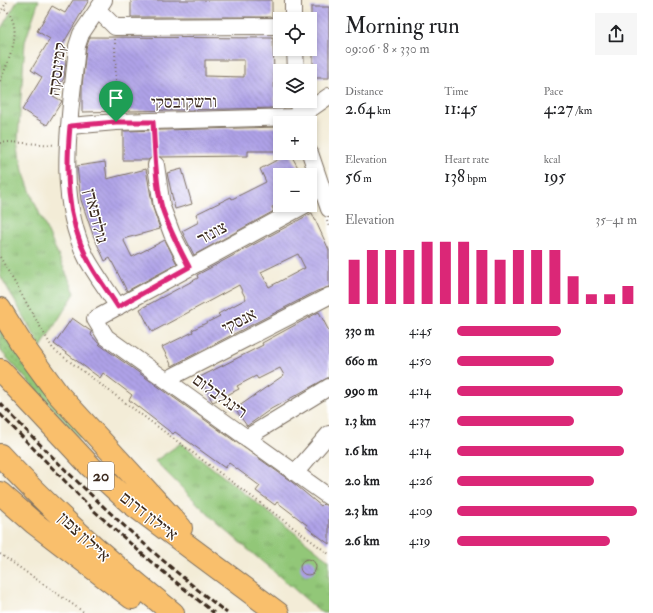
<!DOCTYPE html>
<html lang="en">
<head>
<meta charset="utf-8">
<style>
	body { margin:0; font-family:"IM FELL Double Pica","Frank Ruhl Libre",serif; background:#f6f6f6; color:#202124; height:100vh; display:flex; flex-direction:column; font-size:15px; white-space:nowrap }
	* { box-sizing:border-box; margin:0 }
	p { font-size:13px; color:#757577 }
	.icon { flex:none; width:22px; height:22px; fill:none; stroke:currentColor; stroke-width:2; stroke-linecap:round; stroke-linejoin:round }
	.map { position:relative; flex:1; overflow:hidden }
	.panel { display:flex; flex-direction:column; background:#fff; width:324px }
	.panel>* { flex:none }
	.tools { position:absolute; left:273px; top:12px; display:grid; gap:8px }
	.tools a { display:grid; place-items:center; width:44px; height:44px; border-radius:0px; background:#fff; box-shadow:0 2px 6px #0003; font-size:20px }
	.pin { position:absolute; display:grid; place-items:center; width:34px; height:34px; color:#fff; margin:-41px -17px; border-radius:50% 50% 50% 0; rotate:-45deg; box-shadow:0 0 4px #0007 }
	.pin .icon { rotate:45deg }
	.round { display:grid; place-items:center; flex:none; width:42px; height:42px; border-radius:0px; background:#f6f6f6 }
	.overview { display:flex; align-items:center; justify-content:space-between; height:68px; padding:0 16px }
	h1 { font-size:22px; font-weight:600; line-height:30px }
	.figures { display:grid; grid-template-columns:repeat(3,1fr); gap:6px; height:68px; padding:4px 16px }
	.figures div { display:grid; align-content:center }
	.figures b { font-size:17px; font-weight:600 }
	.figures small { font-size:11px; font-weight:400 }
	.figures p { font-size:11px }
	.chart { height:112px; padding:8px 16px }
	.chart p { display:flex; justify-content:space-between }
	.chart svg { width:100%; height:72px; margin-top:4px; stroke:#db2777; stroke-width:6 }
	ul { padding:0 16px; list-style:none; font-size:13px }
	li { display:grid; grid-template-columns:64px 48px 1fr; align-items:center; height:30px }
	li i { height:10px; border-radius:5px; background:#db2777 }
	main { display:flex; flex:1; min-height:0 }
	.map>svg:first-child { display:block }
	.grass { fill:url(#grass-dots); stroke:#66784b }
	.park { fill:url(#park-tufts); stroke:#66784b }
	.building { fill:url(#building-back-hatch); fill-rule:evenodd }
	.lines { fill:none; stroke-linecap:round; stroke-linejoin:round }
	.minor-casing { stroke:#7b6e5f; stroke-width:18 }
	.highway-casing { stroke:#7b6e5f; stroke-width:24 }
	.path { stroke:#7b6e5f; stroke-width:2; stroke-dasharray:1 3; stroke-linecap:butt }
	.minor { stroke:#fff; stroke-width:16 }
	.highway { stroke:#f9bf6c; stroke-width:22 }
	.rail { stroke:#3b2a1e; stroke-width:3; stroke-dasharray:6 3; stroke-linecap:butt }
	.route-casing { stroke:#fff; stroke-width:8 }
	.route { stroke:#db2777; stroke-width:5 }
	.labels { text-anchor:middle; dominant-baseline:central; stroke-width:3; stroke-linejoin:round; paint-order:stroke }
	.shield { fill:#fff; stroke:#766a62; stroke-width:1 }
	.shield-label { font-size:16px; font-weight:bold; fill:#3b2a1e }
	.street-label { font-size:17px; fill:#3b2a1e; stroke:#fff }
</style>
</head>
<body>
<main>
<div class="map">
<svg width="329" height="613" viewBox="0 0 329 613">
	<defs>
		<pattern id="grass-dots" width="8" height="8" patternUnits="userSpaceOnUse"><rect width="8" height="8" fill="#92c778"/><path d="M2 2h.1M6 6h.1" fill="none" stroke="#78a262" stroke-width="1.8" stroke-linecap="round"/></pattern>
		<pattern id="park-tufts" width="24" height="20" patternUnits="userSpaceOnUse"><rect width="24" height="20" fill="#92c778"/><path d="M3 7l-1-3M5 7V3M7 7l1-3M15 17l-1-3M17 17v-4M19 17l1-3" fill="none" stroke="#78a262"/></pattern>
		<pattern id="building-back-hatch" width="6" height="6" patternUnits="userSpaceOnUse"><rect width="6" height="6" fill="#afa2e8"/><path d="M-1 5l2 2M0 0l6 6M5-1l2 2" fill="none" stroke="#9084bb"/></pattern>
	</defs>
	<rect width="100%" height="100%" fill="#fff"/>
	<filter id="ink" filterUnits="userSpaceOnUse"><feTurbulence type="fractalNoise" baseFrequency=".025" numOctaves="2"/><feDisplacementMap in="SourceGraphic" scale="8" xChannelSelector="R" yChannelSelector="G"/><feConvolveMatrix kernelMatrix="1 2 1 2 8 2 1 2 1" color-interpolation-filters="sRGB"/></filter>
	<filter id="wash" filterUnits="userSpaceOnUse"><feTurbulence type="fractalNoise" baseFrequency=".012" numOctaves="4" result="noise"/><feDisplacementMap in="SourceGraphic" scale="16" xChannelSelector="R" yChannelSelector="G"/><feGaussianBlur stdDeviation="0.9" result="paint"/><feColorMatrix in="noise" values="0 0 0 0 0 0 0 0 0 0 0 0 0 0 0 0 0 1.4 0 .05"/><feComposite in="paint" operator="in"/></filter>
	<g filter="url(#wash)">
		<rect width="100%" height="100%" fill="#f3ecd7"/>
		<path class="grass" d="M0,326L84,436L79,438L0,350Z"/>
		<path class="park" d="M18,0H39L25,42L18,140L23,171L34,201L75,293L41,347L0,275V30Z
			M181,443L329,560V613H322L216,522L155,461Z"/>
		<g id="blocks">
			<path class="building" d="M73,0H89L57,54L66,60L64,78L53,96L62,101L47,125L22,110L42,77L31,70L50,39L37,31L52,6L65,13Z
				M131,0H272V17H131Z
				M311,7H329V78H313V38H311Z
				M90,37L273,38L275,108L82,112V86L86,48ZM205,60H244V77L205,76Z
				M280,127V151H248V156L161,157L155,156L148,160H123V131Z
				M290,153L302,175H280V203L272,207L274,211L194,255L182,231L199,222L196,214L231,197L232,199L266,182L260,169Z
				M105,162L107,179L146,169L153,208L160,229L123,239L132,257L165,240L177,264L127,291L110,258L105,261L93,235L81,200L77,166Z
				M182,169L192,204L175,209L167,173Z
				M312,213L329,250V287L317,291L172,366L162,347L193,332L192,330L220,316L218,314L246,299L239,285L152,332L140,309L198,278L197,275ZM298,254L305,268L269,287L261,272Z
				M319,312L329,331V377L271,409L247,426L235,409L284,375L280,368L258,379L256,376L237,386L239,389L213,402L212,401L200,377L263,345L262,343Z
				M72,318L92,332L91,335L100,345L292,482L321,506L323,504L329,506V544L306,527L307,525L277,502L275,505L256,491L260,486L229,463L225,468L175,432L173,434L129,400L132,395L103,373L100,378L54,344Z
				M300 567a8 8 0 1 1 16 0a8 8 0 1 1-16 0Z"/>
		</g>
	</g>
	<g filter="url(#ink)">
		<use href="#blocks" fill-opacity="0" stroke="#7b6e5f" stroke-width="1"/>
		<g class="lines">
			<defs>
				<path id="minor" d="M104,0L81,34L77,46C71,115 54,194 87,259C96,275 108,291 118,307
					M293,0V19
					M98,10L115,27L280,26
					M295,49L296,71
					M298,101L300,123
					M70,126L116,122L299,117L329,96
					M310,153L329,209
					M156,165L162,207L172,234L189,267
					M305,205L95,319L106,337L329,497
					M166,380L329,296
					M246,438L329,387
					M295,473L329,434"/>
				<path id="highway" d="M0,309L23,346L58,394L181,528
					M0,370L91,467L129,502L278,613
					M0,455C53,513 112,564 173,613
					M0,493L34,523L132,598"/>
			</defs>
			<use href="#minor" class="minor-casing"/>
			<use href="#highway" class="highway-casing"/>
			<path class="path" d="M0,13L8,0
				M115,39L116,109
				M0,81C9,60 26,24 3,8
				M154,133L155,152
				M310,133L313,142
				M0,143L9,142L55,145
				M327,221L329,227
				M0,257L53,349L329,554
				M0,554L85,613"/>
			<use href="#minor" class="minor"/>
			<use href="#highway" class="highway"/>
			<path class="rail" d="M0,403C71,478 146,550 227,613
				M0,414L91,508L150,561L214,613"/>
		</g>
	</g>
	<g class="lines" filter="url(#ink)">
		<defs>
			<path id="route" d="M116,122H153C155,149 155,182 162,208C169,229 179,248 189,267L118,307C108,291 95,275 87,258C66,217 66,170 70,126Z"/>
		</defs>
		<use href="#route" class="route-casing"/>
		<use href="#route" class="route"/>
	</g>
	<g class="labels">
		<rect class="shield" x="88" y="462" width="26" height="28" rx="3"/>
		<g class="shield-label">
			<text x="101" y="476">20</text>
		</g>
		<g class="street-label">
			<text transform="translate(57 69) rotate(-83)">קמינסקה</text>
			<text transform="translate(184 102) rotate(-1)">ורשקובסקי</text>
			<text transform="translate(96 216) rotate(76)">גולדפאדן</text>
			<text transform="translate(212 233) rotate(-28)">צונזר</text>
			<text transform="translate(239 321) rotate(-27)">אנסקי</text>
			<text transform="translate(220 396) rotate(36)">רינגלבלום</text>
			<text transform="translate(149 516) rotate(38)">איילון דרום</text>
			<text transform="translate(84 537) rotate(43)">איילון צפון</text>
		</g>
	</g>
</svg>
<div class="tools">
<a><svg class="icon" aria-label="locate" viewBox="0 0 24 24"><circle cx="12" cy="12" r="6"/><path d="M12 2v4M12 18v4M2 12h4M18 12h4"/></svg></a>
<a><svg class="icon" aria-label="layers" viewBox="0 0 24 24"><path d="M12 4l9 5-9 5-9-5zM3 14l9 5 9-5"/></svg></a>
<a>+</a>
<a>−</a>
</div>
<div class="pin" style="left:116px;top:122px;background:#1e9e55"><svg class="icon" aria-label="arrive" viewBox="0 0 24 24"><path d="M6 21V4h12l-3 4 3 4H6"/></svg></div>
</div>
<section class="panel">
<div class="overview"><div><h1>Morning run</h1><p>09:06 · 8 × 330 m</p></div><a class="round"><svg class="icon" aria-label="share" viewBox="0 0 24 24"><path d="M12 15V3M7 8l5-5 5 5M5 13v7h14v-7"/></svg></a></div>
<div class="figures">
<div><p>Distance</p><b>2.64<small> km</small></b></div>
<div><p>Time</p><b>11:45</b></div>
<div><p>Pace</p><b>4:27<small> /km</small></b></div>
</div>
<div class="figures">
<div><p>Elevation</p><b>56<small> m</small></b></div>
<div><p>Heart rate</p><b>138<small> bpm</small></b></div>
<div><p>kcal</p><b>195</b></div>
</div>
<div class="chart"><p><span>Elevation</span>35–41 m</p>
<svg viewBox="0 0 160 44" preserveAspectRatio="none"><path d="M5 44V17M15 44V11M25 44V11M35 44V11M45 44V6M55 44V6M65 44V6M75 44V11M85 44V17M95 44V11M105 44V11M115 44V11M125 44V27M135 44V38M145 44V38M155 44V33"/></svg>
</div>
<ul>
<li><b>330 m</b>4:45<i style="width:58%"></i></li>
<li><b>660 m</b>4:50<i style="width:54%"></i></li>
<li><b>990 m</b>4:14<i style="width:92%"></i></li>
<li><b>1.3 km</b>4:37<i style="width:65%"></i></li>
<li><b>1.6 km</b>4:14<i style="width:93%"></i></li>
<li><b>2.0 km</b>4:26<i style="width:76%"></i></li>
<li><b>2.3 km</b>4:09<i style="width:100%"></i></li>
<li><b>2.6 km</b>4:19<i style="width:85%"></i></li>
</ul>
</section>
</main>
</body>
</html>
